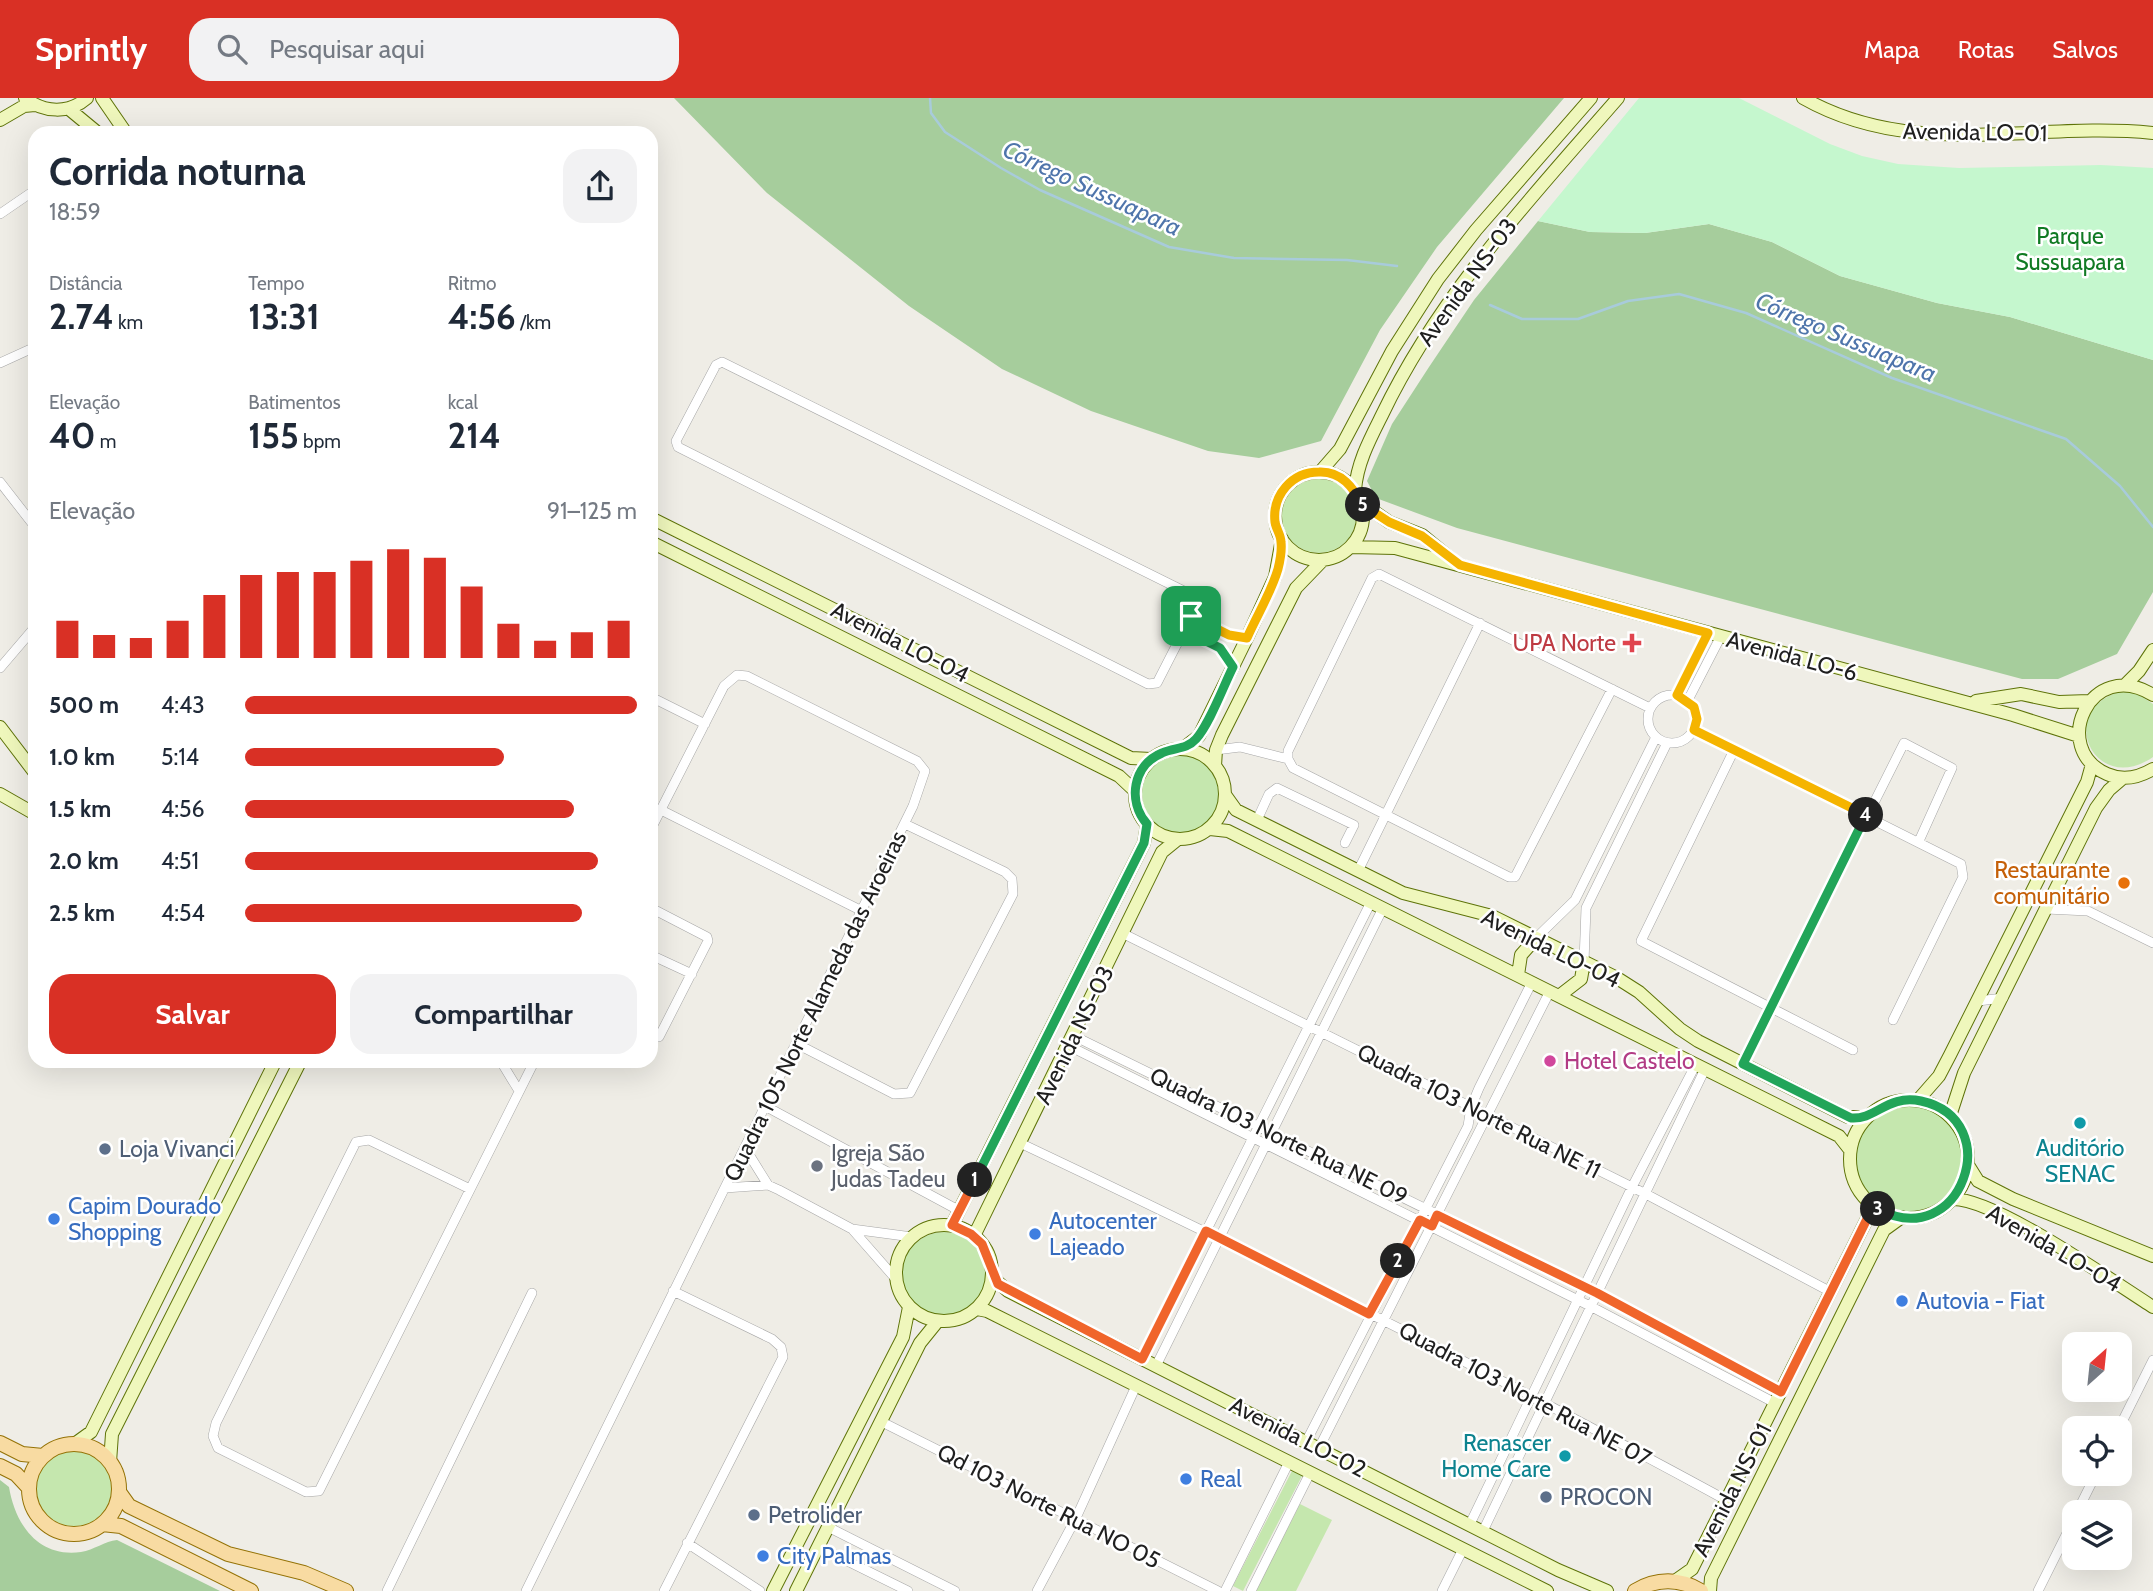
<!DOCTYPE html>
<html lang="pt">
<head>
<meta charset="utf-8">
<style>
	body { margin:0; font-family:Cabin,sans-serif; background:#f2f2f3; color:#1f2937; height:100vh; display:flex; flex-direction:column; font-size:26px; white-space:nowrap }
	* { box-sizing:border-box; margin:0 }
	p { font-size:23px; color:#747a83 }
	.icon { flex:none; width:38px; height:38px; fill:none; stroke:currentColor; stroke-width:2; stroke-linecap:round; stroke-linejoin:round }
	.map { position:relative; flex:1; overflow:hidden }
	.side { position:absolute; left:28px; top:28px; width:630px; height:942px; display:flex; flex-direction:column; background:#fff; border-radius:21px; box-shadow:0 7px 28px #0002 }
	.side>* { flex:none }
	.needle { width:46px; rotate:27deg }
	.fabs { position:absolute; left:2062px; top:1234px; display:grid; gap:14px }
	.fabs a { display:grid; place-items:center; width:70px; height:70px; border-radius:14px; background:#fff; box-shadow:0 7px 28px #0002; font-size:35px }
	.pin { position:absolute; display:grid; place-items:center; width:60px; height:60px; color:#fff; margin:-30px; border-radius:14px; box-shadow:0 4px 10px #0006 }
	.km { position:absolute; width:35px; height:35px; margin:-18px; border-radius:50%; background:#222; color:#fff; font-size:19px; line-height:35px; text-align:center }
	.round { display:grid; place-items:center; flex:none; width:74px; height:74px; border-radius:21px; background:#f2f2f3 }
	.overview { display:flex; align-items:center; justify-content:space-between; height:119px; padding:0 21px }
	h1 { font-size:38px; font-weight:800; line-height:52px }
	.stats { display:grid; grid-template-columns:repeat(3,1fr); gap:10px; height:119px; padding:7px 21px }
	.stats div { display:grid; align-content:center }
	.stats b { font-size:35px; font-weight:800 }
	.stats small { font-size:19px; font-weight:400 }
	.stats p { font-size:19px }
	.chart { height:196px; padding:14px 21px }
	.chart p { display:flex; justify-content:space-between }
	.chart svg { width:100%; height:126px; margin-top:7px; stroke:#d93025; stroke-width:6 }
	.button { display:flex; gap:14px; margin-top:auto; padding:14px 21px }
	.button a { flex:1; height:80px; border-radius:21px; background:#d93025; color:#fff; font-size:28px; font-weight:800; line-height:80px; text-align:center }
	.button a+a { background:#f2f2f3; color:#1f2937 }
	ul { padding:0 21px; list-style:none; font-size:23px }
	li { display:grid; grid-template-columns:112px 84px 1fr; align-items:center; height:52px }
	li i { height:18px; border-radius:9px; background:#d93025 }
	header { display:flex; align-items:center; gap:42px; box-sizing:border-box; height:98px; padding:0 35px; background:#d93025; color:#fff }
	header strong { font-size:33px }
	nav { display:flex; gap:38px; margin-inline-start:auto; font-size:24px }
	.search { width:490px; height:63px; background:#f2f2f3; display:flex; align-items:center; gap:18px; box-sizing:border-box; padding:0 24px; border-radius:21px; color:#747a83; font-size:26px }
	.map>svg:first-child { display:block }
	.grass { fill:#c5e7ae }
	.forest { fill:#a6cd9c }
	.park { fill:#c5f7ce }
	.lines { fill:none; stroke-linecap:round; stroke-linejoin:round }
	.stream { stroke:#a8cbdb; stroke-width:2.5 }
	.street-casing { stroke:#a6a6a6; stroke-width:10 }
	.secondary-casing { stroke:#5e7309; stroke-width:14 }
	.primary-casing { stroke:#947206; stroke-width:16 }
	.street { stroke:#fff; stroke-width:9 }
	.secondary { stroke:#eff7bc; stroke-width:12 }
	.primary { stroke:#f8dba2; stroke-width:14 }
	.split-1-casing { stroke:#fff; stroke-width:14 }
	.split-2-casing { stroke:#fff; stroke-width:14 }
	.split-3-casing { stroke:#fff; stroke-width:14 }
	.split-4-casing { stroke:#fff; stroke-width:14 }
	.split-5-casing { stroke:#fff; stroke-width:14 }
	.split-6-casing { stroke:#fff; stroke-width:14 }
	.split-1 { stroke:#22a559; stroke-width:9 }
	.split-2 { stroke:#f0652b; stroke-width:9 }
	.split-3 { stroke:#f0652b; stroke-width:9 }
	.split-4 { stroke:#22a559; stroke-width:9 }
	.split-5 { stroke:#f5b400; stroke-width:9 }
	.split-6 { stroke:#f5b400; stroke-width:9 }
	.health-dot { fill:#e0444e; stroke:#fff; stroke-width:2.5 }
	.food-dot { fill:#e8710a; stroke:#fff; stroke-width:2.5 }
	.hotel-dot { fill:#d1479c; stroke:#fff; stroke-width:2.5 }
	.culture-dot { fill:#0f9aa8; stroke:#fff; stroke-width:2.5 }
	.service-dot { fill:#5c6f8a; stroke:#fff; stroke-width:2.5 }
	.worship-dot { fill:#6b7280; stroke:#fff; stroke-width:2.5 }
	.shop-dot { fill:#3f7fe0; stroke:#fff; stroke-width:2.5 }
	.labels { text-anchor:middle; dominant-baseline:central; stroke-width:5; stroke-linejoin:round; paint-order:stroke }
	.street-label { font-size:23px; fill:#1f1f1f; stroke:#fff }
	.park-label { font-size:23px; fill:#107a23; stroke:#fff }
	.health-label { font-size:23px; fill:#be3a42; stroke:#fff; text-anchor:end }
	.food-label { font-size:23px; fill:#c56008; stroke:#fff; text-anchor:end }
	.hotel-label { font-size:23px; fill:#b23c85; stroke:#fff; text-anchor:start }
	.culture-label { font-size:23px; fill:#0d838f; stroke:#fff }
	.service-label { font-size:23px; fill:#4e5e75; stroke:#fff; text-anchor:start }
	.worship-label { font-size:23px; fill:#5b616d; stroke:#fff; text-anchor:start }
	.shop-label { font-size:23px; fill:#366cbe; stroke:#fff; text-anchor:start }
	.water-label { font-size:24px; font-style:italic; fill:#4f75ab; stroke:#fff }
</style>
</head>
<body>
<header>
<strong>Sprintly</strong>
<div class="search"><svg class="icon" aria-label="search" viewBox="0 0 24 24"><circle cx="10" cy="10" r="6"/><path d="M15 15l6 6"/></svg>Pesquisar aqui</div>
<nav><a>Mapa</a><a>Rotas</a><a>Salvos</a></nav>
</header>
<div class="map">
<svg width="2153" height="1493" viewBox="0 0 2153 1493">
	<rect width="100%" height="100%" fill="#efede6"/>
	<path class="grass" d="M1282 418a37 37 0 1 1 74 0a37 37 0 1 1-74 0Z
		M2123,593L2138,596L2153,606V659C2094,700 2053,610 2123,593Z
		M1140 696a40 40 0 1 1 80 0a40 40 0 1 1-80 0Z
		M1856 1060a53 53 0 1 1 106 0a53 53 0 1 1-106 0Z
		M902 1176a42 42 0 1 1 84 0a42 42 0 1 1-84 0Z
		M33 1392a40 40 0 1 1 80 0a40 40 0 1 1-80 0Z
		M1294,1369L1304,1374L1243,1493L1233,1488Z
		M1300,1406L1332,1422L1296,1493H1256Z"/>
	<path class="forest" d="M674,0H1564L1437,149L1380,232L1321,343L1259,360L1208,353L1091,313L1002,271L909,208L767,95Z
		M1538,123L1590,134L1645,135L1709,126L1772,144L1840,178L1937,205L2010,219L2153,262V494L2117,556L2058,581H2022L1457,430L1376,400L1367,383L1392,326L1429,269L1474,202Z
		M0,1382L9,1389C15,1426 38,1460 81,1454C94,1452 105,1443 117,1442L220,1493H0Z"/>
	<path class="park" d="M1639,0H1739L1830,46L1862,58L1898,66L1959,70L2101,67L2153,70V262L2010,219L1937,205L1840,178L1772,144L1709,126L1645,135L1590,134L1538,123Z"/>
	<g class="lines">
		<path class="stream" d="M930,0L931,15L945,34L1001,70L1040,92L1169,149L1234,160L1347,162L1397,168
			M1490,207L1522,221H1578L1628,203L1679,196L1746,215L1892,280L2066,341L2120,388L2153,429"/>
		<defs>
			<path id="street" d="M0,116L35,92
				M722,264L1196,499L1198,505L1157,585L1148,586L678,349L676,343L716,267Z
				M0,265L35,249
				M0,384L35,429
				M1191,518L1229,537L1247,540
				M1184,532L1220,550L1233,569
				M0,570L35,529
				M1648 621a24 24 0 1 1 48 0a24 24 0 1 1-48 0Z
				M1677,597L1708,535
				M651,599L705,626
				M1688,602L1721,538
				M1694,632L1961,766L1963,779L1893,922
				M1216,652L1240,649L1288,661
				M1734,652L1641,843L1853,952
				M1288,661V653L1372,480L1379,476L1650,610
				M1288,661L1293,670L1509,779H1515L1612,591
				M661,712L862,813
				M1257,722L1269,696L1277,690L1354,727L1345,745
				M1358,773L1480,525
				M651,810L707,839L708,843L659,939H651
				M2046,811L2088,813L2153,845
				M1124,836L1644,1095L1831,1194
				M1536,840L1575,802L1656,639
				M651,857L692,876
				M1584,864L1586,810L1667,645
				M1978,903L2003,900
				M1074,938L1597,1195L1781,1294
				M797,946L894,996L910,995L1013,796L1012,781L1005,774L905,726
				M1069,948L1592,1209L1775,1305
				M500,962L519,993
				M1743,966L1904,645L1952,670L1919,743
				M765,1008L960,1113
				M1020,1045C1259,1158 1495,1276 1726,1402
				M745,1050L768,1087
				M725,1090L768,1087L779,1092L852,1131L895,1180
				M470,1091L369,1042L356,1044L216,1325L213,1338L218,1350L306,1394L319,1393L535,962
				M852,1131L912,1139
				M1142,1261L1371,804
				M1156,1268L1383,810
				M880,1323L1218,1493
				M2119,1330L2153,1262
				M1306,1344L1468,1028L1471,1009L1479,990L1532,884
				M1319,1350L1550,893
				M2077,1414L2096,1376
				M1470,1426L1632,1089L1696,966
				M828,1429L955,1493
				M1483,1433L1705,971
				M687,1445L760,1493
				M819,1449L908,1493
				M387,1493L532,1195
				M526,1493L913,708L925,673L917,663L747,578L737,577L724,588L651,731
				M664,1493L783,1259L781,1249L772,1241L673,1193
				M1037,1493L1076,1420L1136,1288
				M1225,1493L1289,1364
				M1251,1493L1310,1375
				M1442,1493L1463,1451
				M2038,1493L2074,1421"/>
			<path id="secondary" d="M25,0C44,15 69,16 87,0
				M102,0L126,35
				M1803,0C1914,63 2033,23 2153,35
				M69,11L98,35
				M0,22L24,8L35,7
				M1275 418a44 44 0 1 1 88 0a44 44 0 1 1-88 0Z
				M1320,374L1340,351L1392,253L1438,181L1476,132L1591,0
				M1355,392C1357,365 1370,341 1382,317C1440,196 1531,100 1618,0
				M1362,405L1389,424L1422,437L1451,461
				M651,420L1131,660L1151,661
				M651,444L1119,678L1135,693
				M1351,449L1395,450L2013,617L2079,638
				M2126,586L2139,573L2153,552
				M2153,597C2090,558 2049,651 2107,676C2123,683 2138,680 2153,671
				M1976,603L2021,596L2059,604L2089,603
				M0,629L35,675
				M1135 696a45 45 0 1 1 90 0a45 45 0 1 1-90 0Z
				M1182,651L1199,638L1247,540L1275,479L1282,441
				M1215,668L1216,652L1222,637L1296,490L1323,462
				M0,696L35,716
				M1226,698L1236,712L1403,795L1492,818L1617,880L1639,894L1680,931L1698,943L1848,1019H1866
				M1210,731L1228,733L1839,1038L1850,1052
				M1518,877L1521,857L1536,840
				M1559,898L1581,881L1584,864
				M1850 1061a59 59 0 1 1 118 0a59 59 0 1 1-118 0Z
				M1918,1002L1939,978L1950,957L2087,684L2092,666
				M1950,1018L1964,975L2096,710L2109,692L2123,680
				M1968,1067L1978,1083L2013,1101L2153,1158
				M1953,1101C1996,1101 2112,1183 2153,1209
				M896 1175a48 48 0 1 1 96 0a48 48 0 1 1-96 0Z
				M952,1127L1144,745L1147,726
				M974,1138L1162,754L1178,741
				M992,1179L1008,1193L1558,1472L1607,1493
				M977,1211L987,1213L1547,1493
				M73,1347L91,1334L276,962
				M110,1364L112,1336L301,962
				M1675,1483L1692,1471L1867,1121L1869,1104
				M773,1493L903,1239L909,1209
				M796,1493L920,1245L937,1224
				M1710,1493L1711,1480L1884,1132L1902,1119"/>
			<path id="primary" d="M0,1345L22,1356L43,1358
				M29 1391a45 45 0 1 1 90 0a45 45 0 1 1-90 0Z
				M0,1368L16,1376L29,1390
				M119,1394L129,1408L228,1456L304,1475L346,1493
				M102,1426L121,1428L251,1493
				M1635,1493C1656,1480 1680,1480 1701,1493"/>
		</defs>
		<use href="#street" class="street-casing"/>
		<use href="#secondary" class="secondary-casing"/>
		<use href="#primary" class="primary-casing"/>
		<use href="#street" class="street"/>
		<use href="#secondary" class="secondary"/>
		<use href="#primary" class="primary"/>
	</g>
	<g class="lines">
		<defs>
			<path id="split-1" d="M975,1082L1144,745L1147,726C1127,703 1133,667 1162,655C1175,649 1186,652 1196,641C1210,625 1223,589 1233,569L1220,550L1184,532L1191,518"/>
			<path id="split-2" d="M975,1082L952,1127L971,1136L982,1146L998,1186L1142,1261L1206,1133L1369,1216L1398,1163"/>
			<path id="split-3" d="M1398,1163L1420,1122L1432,1128L1437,1117L1597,1195L1781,1294L1867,1121L1869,1104L1878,1111"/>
			<path id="split-4" d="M1866,717L1743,966L1851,1020C1876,1022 1887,996 1921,1003C2008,1022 1961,1156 1878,1111"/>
			<path id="split-5" d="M1363,407L1389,424L1422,438L1460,467L1708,535L1677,597L1694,609L1697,621L1694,632L1866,717"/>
			<path id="split-6" d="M1191,518L1229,537L1247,540C1257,517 1271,495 1278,471C1280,463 1282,453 1281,444C1281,437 1276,431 1275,424C1272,397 1292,374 1319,374C1342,373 1353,390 1363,407"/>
		</defs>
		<use href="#split-1" class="split-1-casing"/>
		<use href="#split-2" class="split-2-casing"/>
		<use href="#split-3" class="split-3-casing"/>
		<use href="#split-4" class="split-4-casing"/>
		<use href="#split-5" class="split-5-casing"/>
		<use href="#split-6" class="split-6-casing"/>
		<use href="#split-1" class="split-1"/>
		<use href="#split-2" class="split-2"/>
		<use href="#split-3" class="split-3"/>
		<use href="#split-4" class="split-4"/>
		<use href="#split-5" class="split-5"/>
		<use href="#split-6" class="split-6"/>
	</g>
	<path class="health-dot" d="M1628.5 534.5h7v7h7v7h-7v7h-7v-7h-7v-7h7z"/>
	<circle class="food-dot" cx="2124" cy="785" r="7"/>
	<circle class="hotel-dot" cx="1550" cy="963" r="7"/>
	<g class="culture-dot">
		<circle cx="2080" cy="1025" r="7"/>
		<circle cx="1565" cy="1358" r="7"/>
	</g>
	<g class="service-dot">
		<circle cx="105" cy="1051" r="7"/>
		<circle cx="1546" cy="1399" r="7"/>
		<circle cx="754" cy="1417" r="7"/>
	</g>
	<circle class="worship-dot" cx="817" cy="1068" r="7"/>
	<g class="shop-dot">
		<circle cx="54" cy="1121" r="7"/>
		<circle cx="1035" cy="1136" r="7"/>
		<circle cx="1902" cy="1203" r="7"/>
		<circle cx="1186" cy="1381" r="7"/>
		<circle cx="763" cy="1458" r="7"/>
	</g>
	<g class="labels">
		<g class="street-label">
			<text transform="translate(1975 34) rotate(1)">Avenida LO-01</text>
			<text transform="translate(1467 184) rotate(-54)">Avenida NS-03</text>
			<text transform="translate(900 544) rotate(27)">Avenida LO-04</text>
			<text transform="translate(1792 558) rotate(15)">Avenida LO-6</text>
			<text transform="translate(1551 850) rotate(26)">Avenida LO-04</text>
			<text transform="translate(815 908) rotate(-64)">Quadra 105 Norte Alameda das Aroeiras</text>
			<text transform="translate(1074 937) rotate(-64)">Avenida NS-03</text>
			<text transform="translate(1479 1013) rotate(27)">Quadra 103 Norte Rua NE 11</text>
			<text transform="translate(1279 1038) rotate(26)">Quadra 103 Norte Rua NE 09</text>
			<text transform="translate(2054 1150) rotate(30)">Avenida LO-04</text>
			<text transform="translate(1525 1296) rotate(28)">Quadra 103 Norte Rua NE 07</text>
			<text transform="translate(1298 1339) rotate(27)">Avenida LO-02</text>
			<text transform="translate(1732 1392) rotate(-63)">Avenida NS-01</text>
			<text transform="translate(1049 1408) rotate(27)">Qd 103 Norte Rua NO 05</text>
		</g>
		<g class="park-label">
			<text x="2070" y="138">Parque<tspan x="2070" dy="26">Sussuapara</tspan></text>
		</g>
		<g class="health-label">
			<text x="1616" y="545">UPA Norte</text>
		</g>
		<g class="food-label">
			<text x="2110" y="772">Restaurante<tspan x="2110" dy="26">comunitário</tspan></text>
		</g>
		<g class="hotel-label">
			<text x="1564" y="963">Hotel Castelo</text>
		</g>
		<g class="culture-label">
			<text x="2080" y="1050">Auditório<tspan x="2080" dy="26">SENAC</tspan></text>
			<text x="1551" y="1345" text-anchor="end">Renascer<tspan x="1551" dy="26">Home Care</tspan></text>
		</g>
		<g class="service-label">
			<text x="119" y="1051">Loja Vivanci</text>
			<text x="1560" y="1399">PROCON</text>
			<text x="768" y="1417">Petrolider</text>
		</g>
		<g class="worship-label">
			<text x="831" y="1055">Igreja São<tspan x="831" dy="26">Judas Tadeu</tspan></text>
		</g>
		<g class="shop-label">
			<text x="68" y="1108">Capim Dourado<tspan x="68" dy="26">Shopping</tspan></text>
			<text x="1049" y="1123">Autocenter<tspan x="1049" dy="26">Lajeado</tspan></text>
			<text x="1916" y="1203">Autovia - Fiat</text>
			<text x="1200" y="1381">Real</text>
			<text x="777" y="1458">City Palmas</text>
		</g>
		<g class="water-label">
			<text transform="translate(1092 90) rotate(25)">Córrego Sussuapara</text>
			<text transform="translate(1846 239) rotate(23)">Córrego Sussuapara</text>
		</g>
	</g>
</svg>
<div class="fabs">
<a><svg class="needle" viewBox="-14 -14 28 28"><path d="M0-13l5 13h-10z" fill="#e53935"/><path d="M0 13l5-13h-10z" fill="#747a83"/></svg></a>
<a><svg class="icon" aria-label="locate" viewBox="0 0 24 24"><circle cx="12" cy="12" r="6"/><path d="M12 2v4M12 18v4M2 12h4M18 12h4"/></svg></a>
<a><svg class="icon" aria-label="layers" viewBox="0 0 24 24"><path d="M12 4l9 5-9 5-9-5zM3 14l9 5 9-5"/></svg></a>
</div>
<div class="pin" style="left:1191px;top:518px;background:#1e9e55"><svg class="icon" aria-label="arrive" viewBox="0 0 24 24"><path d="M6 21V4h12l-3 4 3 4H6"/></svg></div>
<b class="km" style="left:975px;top:1082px">1</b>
<b class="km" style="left:1398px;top:1163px">2</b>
<b class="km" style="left:1878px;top:1111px">3</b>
<b class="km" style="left:1866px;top:717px">4</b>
<b class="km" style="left:1363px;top:407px">5</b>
<section class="side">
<div class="overview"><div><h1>Corrida noturna</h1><p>18:59</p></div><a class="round"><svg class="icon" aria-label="share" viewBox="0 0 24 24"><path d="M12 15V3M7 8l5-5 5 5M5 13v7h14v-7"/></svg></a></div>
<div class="stats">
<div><p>Distância</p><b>2.74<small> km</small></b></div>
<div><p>Tempo</p><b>13:31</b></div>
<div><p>Ritmo</p><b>4:56<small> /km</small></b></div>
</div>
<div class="stats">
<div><p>Elevação</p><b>40<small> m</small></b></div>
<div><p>Batimentos</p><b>155<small> bpm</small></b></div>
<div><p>kcal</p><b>214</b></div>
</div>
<div class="chart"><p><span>Elevação</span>91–125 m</p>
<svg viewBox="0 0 160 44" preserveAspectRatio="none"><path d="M5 44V31M15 44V36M25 44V37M35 44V31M45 44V22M55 44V15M65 44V14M75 44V14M85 44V10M95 44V6M105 44V9M115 44V19M125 44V32M135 44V38M145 44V35M155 44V31"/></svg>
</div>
<ul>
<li><b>500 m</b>4:43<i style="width:100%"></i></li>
<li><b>1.0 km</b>5:14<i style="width:66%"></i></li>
<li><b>1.5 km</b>4:56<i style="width:84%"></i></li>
<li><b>2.0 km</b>4:51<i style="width:90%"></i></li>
<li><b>2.5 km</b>4:54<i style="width:86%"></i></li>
</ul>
<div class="button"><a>Salvar</a><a>Compartilhar</a></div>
</section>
</div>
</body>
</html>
